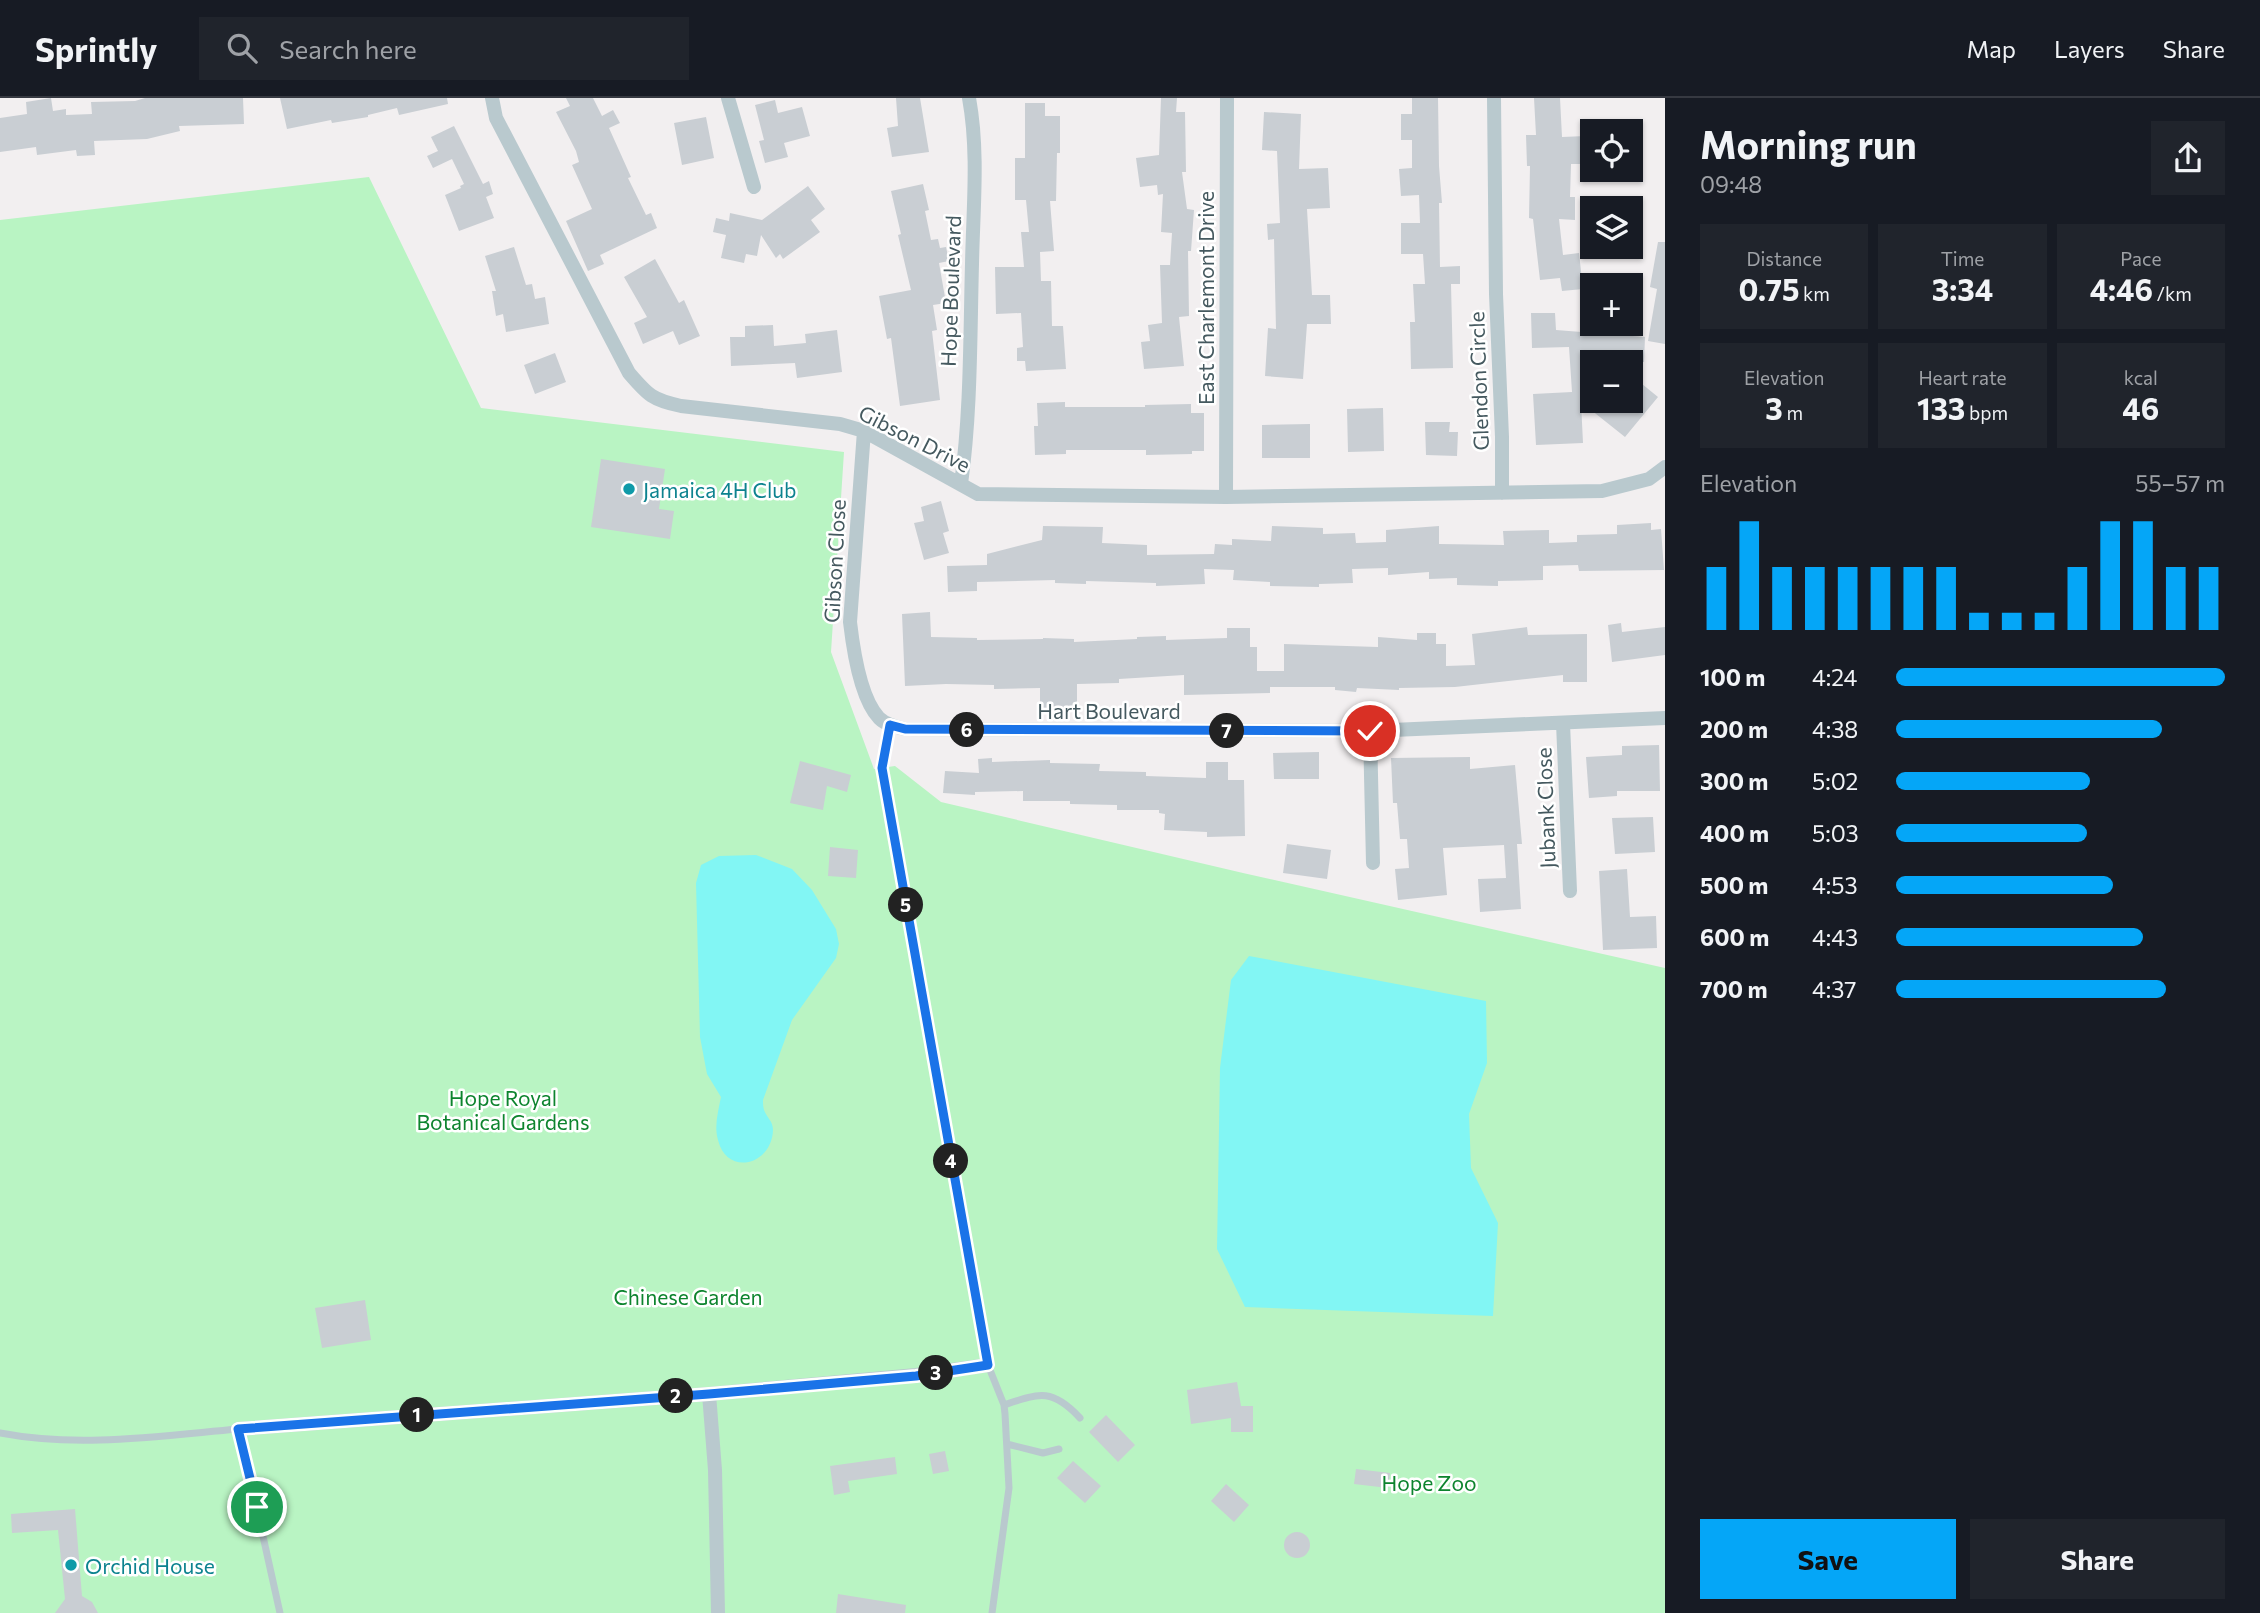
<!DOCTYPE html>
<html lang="en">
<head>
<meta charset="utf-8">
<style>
	body { margin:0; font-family:Commissioner,sans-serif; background:#20242c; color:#f1f3f6; height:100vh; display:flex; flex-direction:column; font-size:26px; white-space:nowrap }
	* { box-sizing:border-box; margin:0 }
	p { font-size:23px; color:#9ea1a6 }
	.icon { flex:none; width:38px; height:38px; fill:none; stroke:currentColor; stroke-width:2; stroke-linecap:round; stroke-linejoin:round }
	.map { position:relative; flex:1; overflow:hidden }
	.details { display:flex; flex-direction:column; background:#171b24; width:595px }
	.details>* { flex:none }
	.buttons { position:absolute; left:1580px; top:21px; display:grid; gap:14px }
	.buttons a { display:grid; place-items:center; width:63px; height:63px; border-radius:0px; background:#171b24; box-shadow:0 2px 5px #0004; font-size:35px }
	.pin { position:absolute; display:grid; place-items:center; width:60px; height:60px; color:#fff; margin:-30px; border:4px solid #fff; border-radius:50%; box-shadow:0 2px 7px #0007 }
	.km { position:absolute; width:35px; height:35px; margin:-18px; border-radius:50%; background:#222; color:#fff; font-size:19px; line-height:35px; text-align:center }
	.round { display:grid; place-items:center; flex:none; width:74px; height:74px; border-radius:0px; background:#20242c }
	.head { display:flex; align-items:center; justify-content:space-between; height:119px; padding:0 35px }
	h1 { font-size:38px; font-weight:700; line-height:52px }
	.figures { display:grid; grid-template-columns:repeat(3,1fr); gap:10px; height:119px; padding:7px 35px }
	.figures div { display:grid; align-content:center; border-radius:0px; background:#20242c; text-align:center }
	.figures b { font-size:30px; font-weight:700 }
	.figures small { font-size:19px; font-weight:400 }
	.figures p { font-size:19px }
	.chart { height:196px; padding:14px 35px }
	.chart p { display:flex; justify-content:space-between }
	.chart svg { width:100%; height:126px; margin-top:7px; stroke:#05a6f7; stroke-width:6 }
	.button { display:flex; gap:14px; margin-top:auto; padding:14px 35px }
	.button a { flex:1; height:80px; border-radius:0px; background:#05a6f7; color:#111; font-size:28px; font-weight:700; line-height:80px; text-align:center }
	.button a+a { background:#20242c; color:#f1f3f6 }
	ul { padding:0 35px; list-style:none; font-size:23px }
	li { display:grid; grid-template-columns:112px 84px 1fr; align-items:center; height:52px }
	li i { height:18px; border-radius:9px; background:#05a6f7 }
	header { display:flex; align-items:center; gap:42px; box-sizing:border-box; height:98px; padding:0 35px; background:#171b24; border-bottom:2px solid #363941 }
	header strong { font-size:33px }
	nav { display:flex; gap:38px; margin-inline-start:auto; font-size:24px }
	.search { width:490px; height:63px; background:#20242c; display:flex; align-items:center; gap:18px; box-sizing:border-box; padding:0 24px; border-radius:0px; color:#9ea1a6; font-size:26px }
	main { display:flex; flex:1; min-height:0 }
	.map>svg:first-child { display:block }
	.green { fill:#b9f4c3 }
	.water { fill:#82f6f4 }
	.building { fill:#c9ced3 }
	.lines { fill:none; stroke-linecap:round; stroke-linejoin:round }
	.lane { stroke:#b9c9ce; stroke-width:7 }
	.street { stroke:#b9c9ce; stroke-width:14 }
	.route-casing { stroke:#fff; stroke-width:14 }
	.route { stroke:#1a73e8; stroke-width:9 }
	.culture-dot { fill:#0f9aa8; stroke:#fff; stroke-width:2.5 }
	.labels { text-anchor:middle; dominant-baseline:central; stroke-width:5; stroke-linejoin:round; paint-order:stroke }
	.street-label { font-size:21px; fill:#45595f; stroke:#fff }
	.culture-label { font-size:21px; fill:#0d838f; stroke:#fff; text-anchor:start }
	.park-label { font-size:21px; fill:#0d842e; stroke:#fff }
</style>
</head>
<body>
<header>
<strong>Sprintly</strong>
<div class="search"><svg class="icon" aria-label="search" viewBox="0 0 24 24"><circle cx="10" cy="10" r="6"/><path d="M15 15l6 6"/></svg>Search here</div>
<nav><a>Map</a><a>Layers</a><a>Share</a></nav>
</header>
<main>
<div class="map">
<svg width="1665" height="1515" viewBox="0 0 1665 1515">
	<rect width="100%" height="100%" fill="#f2eff0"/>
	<path class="green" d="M369,79L481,310L844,354L831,554L874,671L895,668L941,704L1243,775L1665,870V1515H0V122Z"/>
	<path class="water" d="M756,757L792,771L812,792L836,831L839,846L836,860L792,922L763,1002C763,1005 763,1009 764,1012C767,1020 773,1023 773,1032C772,1067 727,1079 718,1042C714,1028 718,1014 721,999L707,976L700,939L696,785L701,767L719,758Z
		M1249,858L1486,903L1487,965L1469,1016L1471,1070L1498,1125L1493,1218L1245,1209L1217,1151L1220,970L1231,882Z"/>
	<path class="building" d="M51,0L53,13L66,11V17L92,16L91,4L135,3L145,0H243L244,26L179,28L180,33L147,41L94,43L95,57L77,58L76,52L37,57L36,49L0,54V20L27,16L26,4Z
		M280,0H447L448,6L399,17L397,10L368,17V19L332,25L331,22L287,31Z
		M566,0H593L602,18L613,12L620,25L609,30L631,79L628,80L646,117L651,115L657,130L600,157L604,166L588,173L566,123L592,111L572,67L579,64L576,53L556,14L570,8Z
		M896,0H920L929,54L892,59L887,30L898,28Z
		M1161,0H1177L1176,14H1185L1186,74H1182L1187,111L1194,112L1191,153H1188L1189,218L1179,219L1184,268L1144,271L1141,244L1150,243L1148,227L1162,225L1160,167H1170L1172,135L1161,134L1163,96L1158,97L1157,87L1140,89L1136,60L1159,57Z
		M1412,0H1438L1439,68L1442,105H1439L1440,169L1460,168V186H1451L1453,270L1411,271L1410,224H1415L1413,186H1425L1423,156H1401V125H1420L1419,97L1401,98L1399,71L1412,70V42H1401V16H1412Z
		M1534,0H1560L1562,39L1586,38L1587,66H1571L1570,99H1575V122L1559,121L1563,157L1579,155L1583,191L1562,193L1560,180L1540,182L1533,121L1529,120L1530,68H1527L1526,37H1536Z
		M775,2L778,15L802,9L810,38L784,45L788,59L765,65L759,43L764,42L755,7Z
		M1025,5H1045V18H1060V55H1057L1056,103H1050L1054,153L1040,154L1041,183H1051L1052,228H1063L1066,271L1026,273L1025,263H1017V250L1023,249L1021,215L996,216L995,169H1024L1021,134H1029L1026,102H1015V60H1025Z
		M1264,14L1301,16L1299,71L1328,70L1330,110L1307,111L1312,197H1330L1331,226H1307L1303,281L1265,278L1268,230L1276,231L1274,141L1268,142L1267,126L1280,125L1277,53L1262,52Z
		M706,19L714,60L682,67L674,25Z
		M454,28L483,86L489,83L493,96L486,99L494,120L459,133L445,97L461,90L460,88L464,86L452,61L433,70L427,58L438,53L431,39Z
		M923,86L929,112L925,113L931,142L938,141L940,150L946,149L949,163L939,165L946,205L933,207L937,232L932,233L940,302L900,308L891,240L887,241L879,198L911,192L898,137L901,136L891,93Z
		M808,88L825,111L811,122L820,134L783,161L780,156L776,160L761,137L757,158L746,156L744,165L721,160L726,137L713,134L716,120L729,123L730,115L762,122Z
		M1658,144H1665V246L1648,243L1657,191L1650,189Z
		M514,149L526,187L532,186L535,201L545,199L549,226L506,234L503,216L496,218L492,193H496L485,158Z
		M655,161L679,205L684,202L700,238L679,247L673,233L643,246L634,225L647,219L624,179Z
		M1531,215H1555L1556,232L1645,239L1644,264L1585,265L1588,303H1631V277L1658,299L1625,339L1581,304L1583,345L1536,347L1533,296L1572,294L1569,249L1532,250Z
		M773,227L774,248L806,245L805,236L837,232L842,274L797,280L795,265L731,268L730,239H745V228Z
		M555,255L566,284L535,296L524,267Z
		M1065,304V309H1145V307L1191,306V315H1204V353H1192V356L1146,357V352H1066V356L1035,357L1034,328H1038L1037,305Z
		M1383,310L1384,353L1348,354L1347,311Z
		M1425,324H1450L1449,334H1458L1457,358L1426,357Z
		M1310,326V360H1262V327Z
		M601,361L665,371L659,411L674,413L670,441L591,429Z
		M941,403L949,433L943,435L949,455L924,462L914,425L924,423L921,409Z
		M1651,425V432L1661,431L1664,472L1579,473L1578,467L1543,468V482L1498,483V488L1457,487V480L1429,481V474L1388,477V470L1352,471L1353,485L1319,486V489L1270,488V484L1233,482L1234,472L1204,471L1205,486L1156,488V485L1086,483V486L1055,485V482L977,484V493L948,494L947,468L987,467V456L1042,442L1043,428L1103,429L1102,445L1147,447V457L1214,456L1215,446L1232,447V441L1271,443L1272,428L1323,430V436L1355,435L1356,445L1386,444V432L1439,428V446L1504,447L1503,433L1549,432V445L1577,444V437L1617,436V427Z
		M930,514L931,539L977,540V542L1043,541V540L1074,541V544L1137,541V539L1166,538V542L1227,540V530H1250V549H1257V573H1284V546L1378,549V539L1417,542V535H1436V546H1446V568L1475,567L1472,536L1527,529L1528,537L1587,536V584H1563V577L1455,589L1399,590V592L1357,590L1356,594L1335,592V589H1270V595L1184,597V577L1119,581V585L1077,586V611L1040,612V590L994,591V587L946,586L905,588L902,516Z
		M1621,525L1622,534L1665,529V557L1612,564L1608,527Z
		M1659,647L1660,693H1617V698L1589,700L1586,659L1622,657V648Z
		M1319,654V681H1274L1273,655Z
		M1470,659V671L1515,667L1522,746H1517L1521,811L1480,814L1478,781L1506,780L1504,747L1443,750L1447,797L1398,802L1395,771L1409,770L1407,741H1400L1397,705H1393L1391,660Z
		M992,660V664L1050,662V665L1100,666L1099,673L1146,674V678L1206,680V664H1228V682H1244L1245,738L1207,739V734L1164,732L1165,716L1159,715V712H1117V707L1070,706V703H1023V693L975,694V697L943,695L945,673L979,675L978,661Z
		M800,663L851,677L847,694L827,688L823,712L790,705Z
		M1653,719L1655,754L1615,756L1612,720Z
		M1287,746L1331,752L1327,781L1283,775Z
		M830,749L858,752L856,780L828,778Z
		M1627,771L1630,819L1656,818L1657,850L1603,852L1599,773Z
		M365,1202L371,1242L322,1250L315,1210Z
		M1237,1284L1241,1308H1253V1334H1231V1320L1191,1326L1187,1292Z
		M1106,1317L1135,1347L1118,1364L1089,1334Z
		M945,1353L949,1373L933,1376L929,1356Z
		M895,1359L897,1376L848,1383L850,1394L834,1397L830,1368Z
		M1073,1363L1101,1388L1085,1405L1057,1380Z
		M1356,1371L1390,1375L1388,1390L1354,1386Z
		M1226,1386L1249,1407L1234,1424L1211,1403Z
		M75,1411L82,1498L92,1504L98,1515H55L65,1501L58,1432L12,1435L11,1416Z
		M1284 1447a13 13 0 1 1 26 0a13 13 0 1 1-26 0Z
		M838,1496L906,1507L905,1515H836Z"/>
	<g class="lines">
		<path class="lane" d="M889,627L882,670L982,1238L988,1267L1004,1307L1005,1316L1009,1390L992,1515
			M1004,1307C1040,1295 1052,1290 1080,1320
			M0,1335C78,1350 159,1338 238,1331L245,1357L280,1515
			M1007,1346L1043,1355L1059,1351"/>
		<path class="street" d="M492,0L496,20L629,275C648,297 652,302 681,308L840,326L864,333L978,396L1226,399L1602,393L1649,381L1665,369
			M728,0L754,89
			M1494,0L1496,196L1502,339V395
			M864,333L850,524C853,550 860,600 879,620C886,627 896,629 905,631L1370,633L1665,620
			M961,386C971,313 970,240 972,166C973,112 979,54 969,0
			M1226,399L1227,0
			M1563,625L1570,793
			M1370,633L1373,765
			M709,1296L715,1372L718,1515
			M238,1331L709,1296L916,1277L988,1267"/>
	</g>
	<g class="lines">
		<defs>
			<path id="route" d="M257,1409L238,1331L709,1296L916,1278L988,1267L882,670L890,627L905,631L1370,633"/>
		</defs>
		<use href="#route" class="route-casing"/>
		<use href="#route" class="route"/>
	</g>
	<g class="culture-dot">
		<circle cx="629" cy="391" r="7"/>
		<circle cx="71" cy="1467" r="7"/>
	</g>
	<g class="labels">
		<g class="street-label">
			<text transform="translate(950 193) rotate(-88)">Hope Boulevard</text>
			<text transform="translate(1205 200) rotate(-90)">East Charlemont Drive</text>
			<text transform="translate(1478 283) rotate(-92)">Glendon Circle</text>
			<text transform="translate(915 340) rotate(27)">Gibson Drive</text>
			<text transform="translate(834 463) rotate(-87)">Gibson Close</text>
			<text x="1109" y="612">Hart Boulevard</text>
			<text transform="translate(1545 710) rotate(-92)">Jubank Close</text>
		</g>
		<g class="culture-label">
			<text x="643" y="391">Jamaica 4H Club</text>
			<text x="85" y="1467">Orchid House</text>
		</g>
		<g class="park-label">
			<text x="503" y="999">Hope Royal<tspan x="503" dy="24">Botanical Gardens</tspan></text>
			<text x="688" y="1198">Chinese Garden</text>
			<text x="1429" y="1384">Hope Zoo</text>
		</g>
	</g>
</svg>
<div class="buttons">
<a><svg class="icon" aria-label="locate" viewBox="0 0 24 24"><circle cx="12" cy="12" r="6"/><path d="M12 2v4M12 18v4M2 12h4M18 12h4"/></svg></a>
<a><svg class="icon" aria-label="layers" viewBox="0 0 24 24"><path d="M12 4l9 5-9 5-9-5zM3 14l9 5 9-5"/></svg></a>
<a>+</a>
<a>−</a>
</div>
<div class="pin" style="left:257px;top:1409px;background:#1e9e55"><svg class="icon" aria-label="arrive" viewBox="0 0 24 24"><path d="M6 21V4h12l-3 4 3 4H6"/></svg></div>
<div class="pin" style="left:1370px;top:633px;background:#d93025"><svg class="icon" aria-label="check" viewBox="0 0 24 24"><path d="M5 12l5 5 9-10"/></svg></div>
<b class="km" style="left:417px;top:1317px">1</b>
<b class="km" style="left:676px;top:1298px">2</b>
<b class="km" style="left:936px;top:1275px">3</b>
<b class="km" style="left:951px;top:1063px">4</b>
<b class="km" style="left:906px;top:807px">5</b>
<b class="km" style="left:967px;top:632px">6</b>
<b class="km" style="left:1227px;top:633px">7</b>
</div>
<section class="details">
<div class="head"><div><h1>Morning run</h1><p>09:48</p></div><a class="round"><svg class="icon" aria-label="share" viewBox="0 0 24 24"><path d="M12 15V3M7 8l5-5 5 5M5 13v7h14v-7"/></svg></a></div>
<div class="figures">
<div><p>Distance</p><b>0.75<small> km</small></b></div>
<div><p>Time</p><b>3:34</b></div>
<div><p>Pace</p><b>4:46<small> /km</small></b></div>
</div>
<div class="figures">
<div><p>Elevation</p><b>3<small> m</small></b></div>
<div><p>Heart rate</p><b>133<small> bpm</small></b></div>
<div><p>kcal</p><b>46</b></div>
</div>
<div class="chart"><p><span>Elevation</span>55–57 m</p>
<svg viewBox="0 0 160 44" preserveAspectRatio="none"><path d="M5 44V22M15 44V6M25 44V22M35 44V22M45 44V22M55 44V22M65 44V22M75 44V22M85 44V38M95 44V38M105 44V38M115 44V22M125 44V6M135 44V6M145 44V22M155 44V22"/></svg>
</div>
<ul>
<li><b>100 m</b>4:24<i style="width:100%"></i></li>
<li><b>200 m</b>4:38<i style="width:81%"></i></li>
<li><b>300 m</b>5:02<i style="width:59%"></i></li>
<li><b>400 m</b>5:03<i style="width:58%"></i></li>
<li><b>500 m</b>4:53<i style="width:66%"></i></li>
<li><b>600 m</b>4:43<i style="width:75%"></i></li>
<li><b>700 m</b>4:37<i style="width:82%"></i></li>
</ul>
<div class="button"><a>Save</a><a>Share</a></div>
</section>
</main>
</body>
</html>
